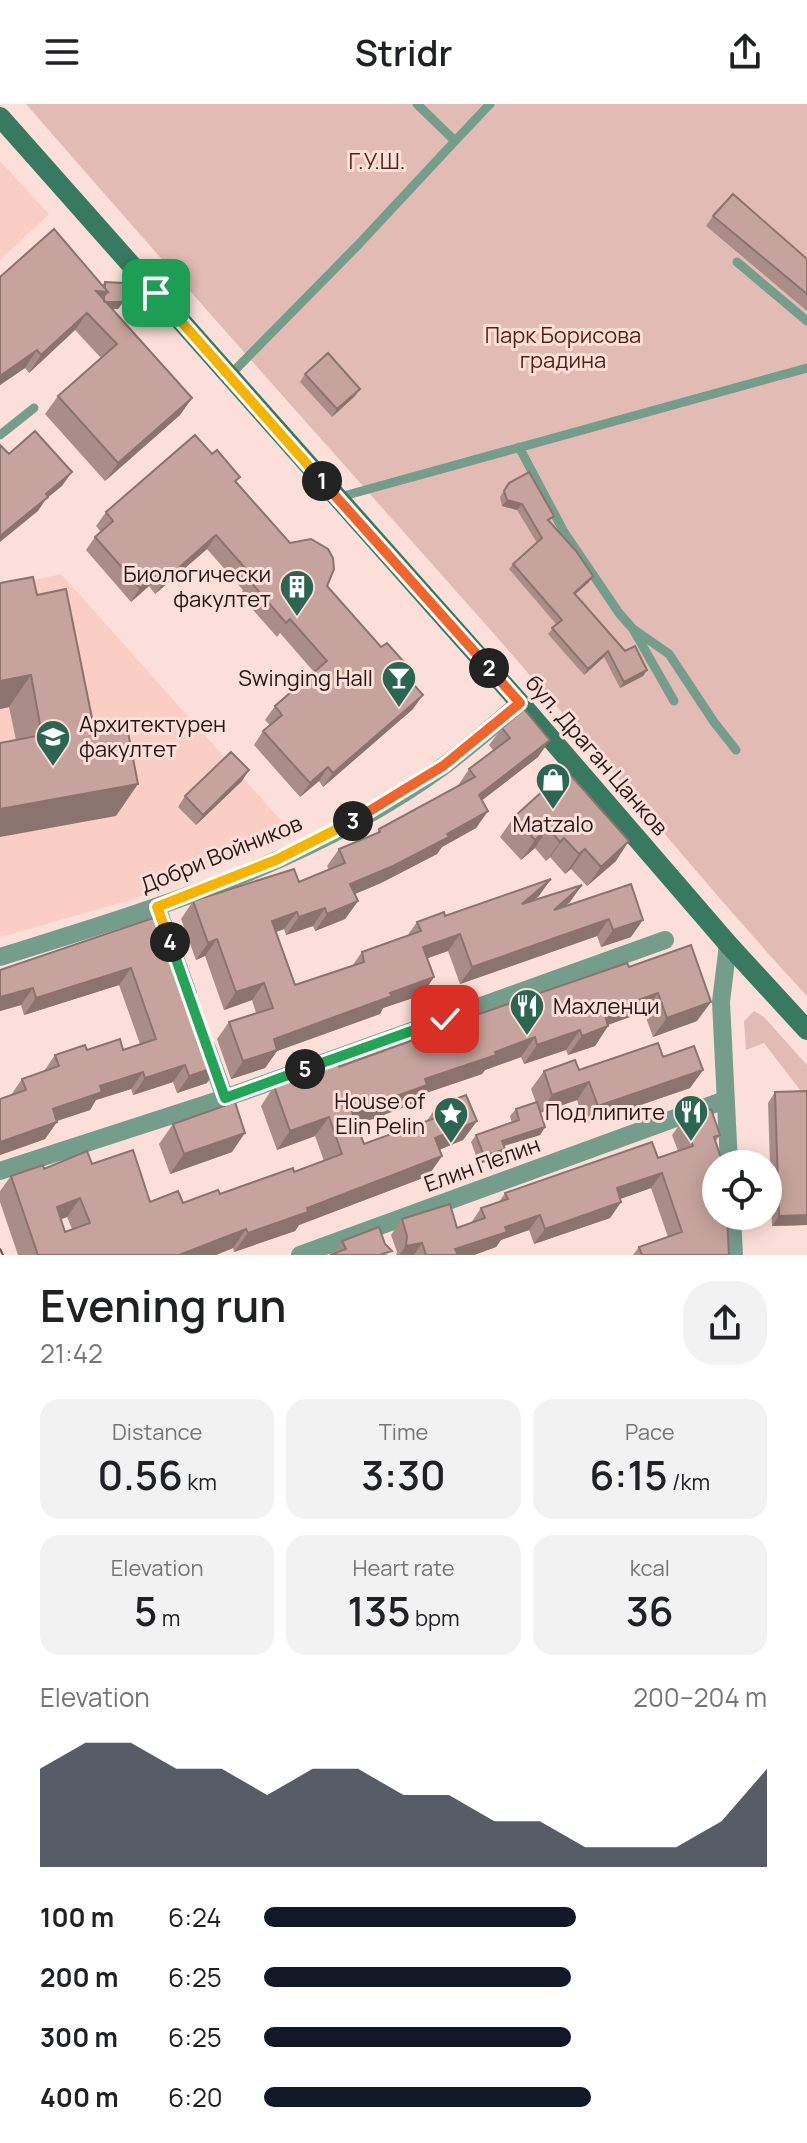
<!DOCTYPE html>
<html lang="en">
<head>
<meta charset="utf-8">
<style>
	body { margin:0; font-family:Manrope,sans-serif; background:#f2f2f2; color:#202124; height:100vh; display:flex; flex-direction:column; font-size:30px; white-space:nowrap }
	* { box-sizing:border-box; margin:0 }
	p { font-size:26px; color:#757577 }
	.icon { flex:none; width:44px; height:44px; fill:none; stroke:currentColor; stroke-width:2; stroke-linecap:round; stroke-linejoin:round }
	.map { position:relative; height:1151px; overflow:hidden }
	.side { display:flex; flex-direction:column; background:#fff; flex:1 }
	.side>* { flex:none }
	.tools { position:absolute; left:702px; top:1046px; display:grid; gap:16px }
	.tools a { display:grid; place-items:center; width:80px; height:80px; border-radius:50%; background:#fff; box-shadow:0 4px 20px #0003; font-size:40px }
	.pin { position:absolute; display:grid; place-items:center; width:68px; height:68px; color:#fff; margin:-34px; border-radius:16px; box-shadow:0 4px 12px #0006 }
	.km { position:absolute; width:40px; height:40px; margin:-20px; border-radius:50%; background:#222; color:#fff; font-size:22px; line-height:40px; text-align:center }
	.round { display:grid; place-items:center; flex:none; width:84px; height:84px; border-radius:32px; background:#f2f2f2 }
	.summary { display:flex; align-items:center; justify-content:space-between; height:136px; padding:0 40px }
	h1 { font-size:44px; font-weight:600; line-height:60px }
	.metrics { display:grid; grid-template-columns:repeat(3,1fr); gap:12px; height:136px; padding:8px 40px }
	.metrics div { display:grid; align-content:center; border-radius:20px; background:#f2f2f2; text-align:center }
	.metrics b { font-size:40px; font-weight:600 }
	.metrics small { font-size:22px; font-weight:400 }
	.metrics p { font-size:22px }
	.chart { height:224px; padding:16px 40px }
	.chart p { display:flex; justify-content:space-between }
	.chart svg { width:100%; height:144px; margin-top:8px; fill:#111827; opacity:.7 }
	ul { padding:0 40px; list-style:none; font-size:26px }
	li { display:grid; grid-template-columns:128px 96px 1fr; align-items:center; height:60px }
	li i { height:20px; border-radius:10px; background:#111827 }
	header { display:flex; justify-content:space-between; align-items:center; height:104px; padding:0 40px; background:#fff; font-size:36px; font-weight:600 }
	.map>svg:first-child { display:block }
	.built { fill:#facec5 }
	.park { fill:#e2bbb4 }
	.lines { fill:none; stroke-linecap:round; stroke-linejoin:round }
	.lane { stroke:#749d8c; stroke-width:9 }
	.street { stroke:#749d8c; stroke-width:18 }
	.secondary { stroke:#377961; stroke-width:20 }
	.tram { stroke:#63524e; stroke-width:2 }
	.wall { fill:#aa8d87; fill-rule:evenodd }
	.shaded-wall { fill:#8b736e }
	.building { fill:#c6a49d; stroke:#8b736e; stroke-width:2; fill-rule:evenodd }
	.split-1-casing { stroke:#fff; stroke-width:16 }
	.split-2-casing { stroke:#fff; stroke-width:16 }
	.split-3-casing { stroke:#fff; stroke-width:16 }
	.split-4-casing { stroke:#fff; stroke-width:16 }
	.split-5-casing { stroke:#fff; stroke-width:16 }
	.split-6-casing { stroke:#fff; stroke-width:16 }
	.split-1 { stroke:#f5b400; stroke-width:10 }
	.split-2 { stroke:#f0652b; stroke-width:10 }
	.split-3 { stroke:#f0652b; stroke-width:10 }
	.split-4 { stroke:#f5b400; stroke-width:10 }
	.split-5 { stroke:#22a559; stroke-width:10 }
	.split-6 { stroke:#22a559; stroke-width:10 }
	.labels { text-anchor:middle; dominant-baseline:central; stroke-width:6; stroke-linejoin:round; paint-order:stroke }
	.park-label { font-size:22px; fill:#561f16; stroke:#fcdfd9 }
	.poi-label { font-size:22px; fill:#241815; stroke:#fcdfd9; text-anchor:end }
	.street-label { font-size:22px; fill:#241815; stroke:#fcdfd9 }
</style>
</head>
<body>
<header><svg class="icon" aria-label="menu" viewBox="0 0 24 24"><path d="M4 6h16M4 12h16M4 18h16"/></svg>Stridr<svg class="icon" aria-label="share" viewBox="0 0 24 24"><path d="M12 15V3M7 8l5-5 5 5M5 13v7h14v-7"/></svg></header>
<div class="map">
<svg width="807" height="1151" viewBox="0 0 807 1151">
	<rect width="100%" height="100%" fill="#fcdfd9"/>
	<path class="built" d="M0,57L49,110L0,156Z
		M61,470L294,731L131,796L0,833V483Z"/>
	<path class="park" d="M26,0H807V892C696,772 595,644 487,522C333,348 178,175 26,0Z
		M754,907L764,913L807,961V995L764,939L746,946L744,917Z"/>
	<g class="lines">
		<path class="lane" d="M417,0L455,37L490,0
			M737,158L807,217
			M229,272L358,141L455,37
			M0,331L34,304
			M519,343L564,428L619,509L633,525L669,550L714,618L736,646
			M340,393L807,264
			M633,525L674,597"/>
		<path class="street" d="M157,803L188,890
			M728,840L721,898L729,1060
			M0,853C153,805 314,758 445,661C471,641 495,620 520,599
			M207,944L225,994
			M0,1067L225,994L665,836
			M732,1112L734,1151
			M300,1151L725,996"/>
		<path class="secondary" d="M0,13L520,599L728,840L807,926"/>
		<path class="tram" d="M0,1145L3,1151"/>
	</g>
	<path class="wall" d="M713,112L807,155V207L706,122Z
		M0,173L102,181L105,178L123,198L118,205H112L192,294L180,311L105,377L45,310L58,292L101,254L75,226L29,269L25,264L0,281Z
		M305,270L355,292L332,313L300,278Z
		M212,350L240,373L236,378L381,543L412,567L407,573L413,605L323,683L319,677L300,693L254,641L263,627L270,621L265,616L275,602L314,568L280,529L277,533L240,491L243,486L207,445L155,490L149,482L131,498L86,446L95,433L101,428L96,422L106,408Z
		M509,379L550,418L593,472L589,478L575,490L625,547L647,566L643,572L620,584L604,553L584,571L548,530L556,520L509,465L513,460L537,439L517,406L502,402L500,393Z
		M0,479L37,491L95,629L116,712L16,636L9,603L0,605Z
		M502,624L538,653L482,696L488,707L476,724L442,743L437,750L381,779L355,790L358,797L345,815L315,827L313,822L286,831L284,825L276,828L295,881L352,862L362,848L407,832L417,818L539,792L534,796L570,798L565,802L631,780V833L601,843L597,832L460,880L448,847L427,854L434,873L422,891L383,904L380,910L277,947L265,964L231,975L217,935L229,918L256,909L252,896L224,906L205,852L196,856L181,815L193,797L299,778L329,766L327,762L339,745L377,729L379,725L457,683L469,665L494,647L489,641Z
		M566,666L616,757L587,782L571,765L565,770L550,753L546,757L535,744L521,756L500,733L514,713Z
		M242,677L196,721L178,703L185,692Z
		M159,812L207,979L177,989L173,978L133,991L131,985L96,996L90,1006L57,1017L45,1035L0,1051V995L11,991L22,975L44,967L55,951L87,946H123L140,940L119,881L24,911L21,901L0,907V866Z
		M629,863L697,917L653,933L644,908L608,921V922L595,942L568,951L566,946L524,960L521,953L485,966L482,970L420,991L413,1000L357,1021L364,1040L426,1018L437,1002L477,1017L463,1036L439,1046L442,1052L428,1072L299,1121L295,1127L234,1148L233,1144L216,1151H18L0,1098V1087L11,1072L44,1065L92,1060L150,1098L183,1099L220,1090L294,1068L324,1057L315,1032L277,1046L261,1002L274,982L339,963L420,934L424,929ZM67,1113L72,1125L65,1128L61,1115Z
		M663,953L703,966L690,984L585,1020L577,996L540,1008L545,1023L540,1031L503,1042L505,1045L500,1053L479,1060L471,1038L476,1031L512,1019L510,1012L516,1005L536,999L531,985L544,967L579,966Z
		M775,988L807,1121L772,1122L768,999Z
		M683,1016L720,1031L715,1038L729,1151H633L639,1143L668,1133L651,1084L620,1095L621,1098L610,1114L534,1140L529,1126L501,1136L496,1143L474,1151H396L397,1148L391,1131L402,1115L457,1124L471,1119L481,1104L499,1098L505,1089L658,1054L678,1047L672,1031Z
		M173,1020L232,1048L170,1070L159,1040Z
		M342,1137L389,1151L333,1150Z"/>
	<path class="shaded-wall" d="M96,187L108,188L96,205Z
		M104,198H123L118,205H99Z
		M87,209L75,226L29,269L41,251Z
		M37,246L25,264L0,281V272Z
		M360,285L355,292L332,313L337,305Z
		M192,294L180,311L105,377L118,359Z
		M72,368L62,382L46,395L38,407L0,438V432Z
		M507,396L522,400L517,406L502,402Z
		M216,431L207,445L155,490L165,476Z
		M158,469L149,482L131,498L140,484Z
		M593,472L589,478L570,495L574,489Z
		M608,547L604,553L584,571L588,565Z
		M647,566L643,572L620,584L624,578Z
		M31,571L9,603L0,605V577Z
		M423,591L413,605L323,683L333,669Z
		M550,636L538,653L467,708L479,691Z
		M328,663L319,677L300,693L310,679Z
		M249,666L242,677L196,721L203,711Z
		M138,680L116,712L0,733V705Z
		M488,707L476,724L442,743L437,750L381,779L338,797L350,780L447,730Z
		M548,724L535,744L521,756L535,736Z
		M564,734L550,753L546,757L560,738Z
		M629,737L616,757L587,782L601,763Z
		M585,745L571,765L565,770L579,750Z
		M551,775L539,792L510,818L522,800Z
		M582,781L570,798L542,823L554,806Z
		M358,797L345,815L315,827L327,810Z
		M325,804L313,822L286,831L299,813Z
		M297,808L284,825L260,834L272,817Z
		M609,815L597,832L460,880L472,863Z
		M643,816L631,833L601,843L613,826Z
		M460,830L448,847L411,860L423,843Z
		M217,835L205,852L196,856L208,839Z
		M131,864L119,881L24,911L36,894Z
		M434,873L422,891L383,904L380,910L277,947L265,964L231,975L243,957L274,935L390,889Z
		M264,879L252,896L224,906L236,888Z
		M33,884L21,901L0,907V893Z
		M658,889L644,908L590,927L604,908Z
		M711,898L697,917L653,933L667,914Z
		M608,922L595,942L568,951L582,932Z
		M580,926L566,946L524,960L537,941Z
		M535,933L521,953L485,966L482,970L420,991L413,1000L339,1027L352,1008L425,975Z
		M185,961L173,978L133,991L145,974Z
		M219,962L207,979L177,989L189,972Z
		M703,966L690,984L585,1020L598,1002Z
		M143,968L131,985L96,996L90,1006L41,1022L53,1005L100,982Z
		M589,978L577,996L540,1009L552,991Z
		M329,1013L315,1032L277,1046L290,1027Z
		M477,1017L463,1036L421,1053L435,1034Z
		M57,1018L45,1035L0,1051V1038Z
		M545,1023L540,1031L497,1044L502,1037Z
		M245,1029L232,1048L170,1070L184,1050Z
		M505,1045L500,1053L479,1060L484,1052Z
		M442,1052L428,1072L299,1121L295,1127L234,1148L248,1129L307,1104Z
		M662,1069L651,1084L606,1100L617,1084Z
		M80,1094L67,1113L43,1122L57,1103Z
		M621,1098L610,1114L534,1140L545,1125Z
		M540,1111L529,1126L501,1136L496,1143L474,1151H452L455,1145L505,1123Z
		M807,1111V1121L772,1122L779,1112Z
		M246,1125L233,1144L216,1151H179Z
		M422,1139L414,1151H399L406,1142Z"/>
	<path class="building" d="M733,90L807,155V190L713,112Z
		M54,125L108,188L96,187L192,294L118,359L58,292L117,240L87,209L41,251L37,246L0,272V173Z
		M105,178L123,179V198H105L104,197V192L108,188L105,184Z
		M328,249L360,285L337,305L305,270Z
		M35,327L72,368L46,390L48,393L0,432V341L9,350Z
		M195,331L212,350L217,346L240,373L235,377L290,439L311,435L328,445L333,454L334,465L327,482L381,543L387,539L412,567L406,572L423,591L333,669L328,663L310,679L263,627L282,611L275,602L327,557L290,515L286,519L250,477L253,473L216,431L165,476L158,469L140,484L95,433L113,417L106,408Z
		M529,368L554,412L548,416L576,447L593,472L574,489L625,547L635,542L647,566L624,578L608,547L588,565L552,524L562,516L513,460L542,434L522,400L507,396L504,387L509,379Z
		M33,473L37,491L66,485L95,629L127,623L138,680L0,705V639L42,631L31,571L0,577V479Z
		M524,605L550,636L479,691L488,707L447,730L449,733L393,762L350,780L358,797L327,810L325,804L299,813L297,808L272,817L295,881L364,858L362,848L421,827L417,818L444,808L445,812L551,775L522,800L582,781L554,806L631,780L643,816L613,826L609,815L472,863L460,830L423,843L434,873L390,889L392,892L274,935L277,946L243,957L229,918L273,904L264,879L236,888L217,835L208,839L193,797L294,765L299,778L345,759L339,745L380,728L379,725L475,673L469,665L510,634L502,624Z
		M231,648L249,666L203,711L185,692Z
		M566,666L629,737L601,763L585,745L579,750L564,734L560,738L548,724L535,736L514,713Z
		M159,812L178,870L182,868L196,910L200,909L219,962L189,972L185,961L145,974L143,968L100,982L102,988L53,1005L57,1018L0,1038V995L26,986L22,975L59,962L55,951L85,941L87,946L120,935L123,946L156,935L131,864L36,894L33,884L0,893V866Z
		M691,841L711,898L667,914L658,889L604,908L608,922L582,932L580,926L537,941L535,933L495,948L496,951L425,975L427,981L352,1008L364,1040L441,1012L437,1002L466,991L477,1017L435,1034L442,1052L307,1104L308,1108L248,1129L246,1125L179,1151H38L11,1072L43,1061L44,1065L87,1047L92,1060L133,1046L150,1098L178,1087L183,1099L218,1086L220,1090L293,1064L294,1068L342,1050L329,1013L290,1027L274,982L338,959L339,963L425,932L424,929L627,859L629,863ZM80,1094L90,1119L65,1128L57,1103Z
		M658,939L663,953L694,942L703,966L598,1002L589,978L552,991L544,967L575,956L579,966Z
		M807,987V1111L779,1112L775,988Z
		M235,998L245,1029L184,1050L173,1020Z
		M537,998L545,1023L502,1037L505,1045L484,1052L476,1031L519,1016L516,1005Z
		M711,1005L720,1031L714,1033L723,1060H716V1112H727L729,1151H642L639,1143L682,1128L662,1069L617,1084L621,1098L545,1125L540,1111L505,1123L507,1128L455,1145L458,1151H426L422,1139L406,1142L407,1132L402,1115L450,1100L457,1124L485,1114L481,1104L508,1095L505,1089L652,1038L658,1054L693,1042L683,1016Z
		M379,1123L385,1140L392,1147L382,1150L383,1151H330L346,1145L342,1137Z"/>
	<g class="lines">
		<defs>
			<path id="split-1" d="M156,189L322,377"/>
			<path id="split-2" d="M322,377L489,564"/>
			<path id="split-3" d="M353,717L443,662L520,599L489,564"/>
			<path id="split-4" d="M170,838L157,803L276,756L353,717"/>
			<path id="split-5" d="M170,838L225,994L305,965"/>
			<path id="split-6" d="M305,965L445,915"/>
		</defs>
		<use href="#split-1" class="split-1-casing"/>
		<use href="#split-2" class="split-2-casing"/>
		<use href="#split-3" class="split-3-casing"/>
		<use href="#split-4" class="split-4-casing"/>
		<use href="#split-5" class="split-5-casing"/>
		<use href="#split-6" class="split-6-casing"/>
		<use href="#split-1" class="split-1"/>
		<use href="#split-2" class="split-2"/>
		<use href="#split-3" class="split-3"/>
		<use href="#split-4" class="split-4"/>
		<use href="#split-5" class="split-5"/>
		<use href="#split-6" class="split-6"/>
	</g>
	<defs>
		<symbol id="building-pin" viewBox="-11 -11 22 30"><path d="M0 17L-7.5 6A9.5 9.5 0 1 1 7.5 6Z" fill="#2a6651" stroke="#fcdfd9"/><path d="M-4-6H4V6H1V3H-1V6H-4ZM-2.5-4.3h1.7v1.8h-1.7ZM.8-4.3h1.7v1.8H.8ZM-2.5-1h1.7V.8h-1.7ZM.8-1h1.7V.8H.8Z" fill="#fff"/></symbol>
		<symbol id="bar-pin" viewBox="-11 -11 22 30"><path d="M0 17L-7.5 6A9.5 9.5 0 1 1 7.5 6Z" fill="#2a6651" stroke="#fcdfd9"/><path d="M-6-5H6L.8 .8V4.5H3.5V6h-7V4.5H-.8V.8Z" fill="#fff"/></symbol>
		<symbol id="university-pin" viewBox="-11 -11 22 30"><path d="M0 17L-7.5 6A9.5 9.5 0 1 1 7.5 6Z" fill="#2a6651" stroke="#fcdfd9"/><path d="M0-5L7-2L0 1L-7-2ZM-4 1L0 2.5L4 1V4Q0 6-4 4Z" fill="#fff"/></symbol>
		<symbol id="shop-pin" viewBox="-11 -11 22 30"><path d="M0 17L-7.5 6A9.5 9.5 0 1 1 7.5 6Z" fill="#2a6651" stroke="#fcdfd9"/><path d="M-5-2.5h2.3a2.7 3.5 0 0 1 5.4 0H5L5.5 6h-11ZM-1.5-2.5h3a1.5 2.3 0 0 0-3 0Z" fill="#fff"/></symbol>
		<symbol id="restaurant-pin" viewBox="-11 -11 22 30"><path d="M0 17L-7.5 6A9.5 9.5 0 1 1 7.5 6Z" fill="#2a6651" stroke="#fcdfd9"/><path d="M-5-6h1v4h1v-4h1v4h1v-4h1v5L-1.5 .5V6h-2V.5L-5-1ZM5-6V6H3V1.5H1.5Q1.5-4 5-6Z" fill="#fff"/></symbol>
		<symbol id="sight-pin" viewBox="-11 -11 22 30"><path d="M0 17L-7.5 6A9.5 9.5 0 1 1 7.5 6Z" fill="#2a6651" stroke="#fcdfd9"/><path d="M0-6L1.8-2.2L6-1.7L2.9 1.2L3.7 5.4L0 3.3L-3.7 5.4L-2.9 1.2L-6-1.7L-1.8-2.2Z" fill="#fff"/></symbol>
	</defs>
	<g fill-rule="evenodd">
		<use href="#building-pin" x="277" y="463" width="40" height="54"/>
		<use href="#bar-pin" x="379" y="554" width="40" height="54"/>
		<use href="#university-pin" x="33" y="613" width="40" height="54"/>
		<use href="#shop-pin" x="533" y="656" width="40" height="54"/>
		<use href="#restaurant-pin" x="507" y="882" width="40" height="54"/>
		<use href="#restaurant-pin" x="671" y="988" width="40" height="54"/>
		<use href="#sight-pin" x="431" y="990" width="40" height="54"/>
	</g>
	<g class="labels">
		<g class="park-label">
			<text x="377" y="57">Г.У.Ш.</text>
			<text x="563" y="231">Парк Борисова<tspan x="563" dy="25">градина</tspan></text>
		</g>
		<g class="poi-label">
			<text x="271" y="470">Биологически<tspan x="271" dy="25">факултет</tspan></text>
			<text x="373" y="574">Swinging Hall</text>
			<text x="79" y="620" text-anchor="start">Архитектурен<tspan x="79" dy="25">факултет</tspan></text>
			<text x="553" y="720" text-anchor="middle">Matzalo</text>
			<text x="553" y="902" text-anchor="start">Махленци</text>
			<text x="425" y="997">House of<tspan x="425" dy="25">Elin Pelin</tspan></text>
			<text x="665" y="1008">Под липите</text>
		</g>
		<g class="street-label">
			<text transform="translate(597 651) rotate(49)">бул. Драган Цанков</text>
			<text transform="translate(221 750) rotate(-22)">Добри Войников</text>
			<text transform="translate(482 1060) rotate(-20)">Елин Пелин</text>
		</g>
	</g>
</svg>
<div class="tools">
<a><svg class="icon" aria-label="locate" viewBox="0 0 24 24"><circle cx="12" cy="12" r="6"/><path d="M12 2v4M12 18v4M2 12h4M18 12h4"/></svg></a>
</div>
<div class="pin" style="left:156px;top:189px;background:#1e9e55"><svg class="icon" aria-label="arrive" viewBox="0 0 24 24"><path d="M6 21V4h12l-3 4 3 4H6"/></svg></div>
<div class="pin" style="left:445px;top:915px;background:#d93025"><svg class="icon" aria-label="check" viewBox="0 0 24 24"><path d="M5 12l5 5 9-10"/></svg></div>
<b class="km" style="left:322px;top:377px">1</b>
<b class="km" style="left:489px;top:564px">2</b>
<b class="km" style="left:353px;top:717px">3</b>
<b class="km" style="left:170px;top:838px">4</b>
<b class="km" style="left:305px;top:965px">5</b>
</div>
<section class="side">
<div class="summary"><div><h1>Evening run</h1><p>21:42</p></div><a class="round"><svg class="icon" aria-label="share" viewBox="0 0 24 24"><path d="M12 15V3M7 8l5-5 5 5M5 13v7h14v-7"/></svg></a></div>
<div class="metrics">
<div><p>Distance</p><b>0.56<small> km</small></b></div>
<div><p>Time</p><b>3:30</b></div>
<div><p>Pace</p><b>6:15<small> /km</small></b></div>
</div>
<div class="metrics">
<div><p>Elevation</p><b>5<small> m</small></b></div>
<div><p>Heart rate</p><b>135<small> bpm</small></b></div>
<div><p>kcal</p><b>36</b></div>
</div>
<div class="chart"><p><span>Elevation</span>200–204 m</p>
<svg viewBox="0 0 160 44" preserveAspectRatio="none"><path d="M0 44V14L10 6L20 6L30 14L40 14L50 22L60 14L70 14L80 22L90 22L100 30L110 30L120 38L130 38L140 38L150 30L160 14V44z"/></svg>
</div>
<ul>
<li><b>100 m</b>6:24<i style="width:62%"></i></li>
<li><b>200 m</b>6:25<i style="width:61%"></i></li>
<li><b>300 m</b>6:25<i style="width:61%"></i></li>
<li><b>400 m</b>6:20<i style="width:65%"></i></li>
</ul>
</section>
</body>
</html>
